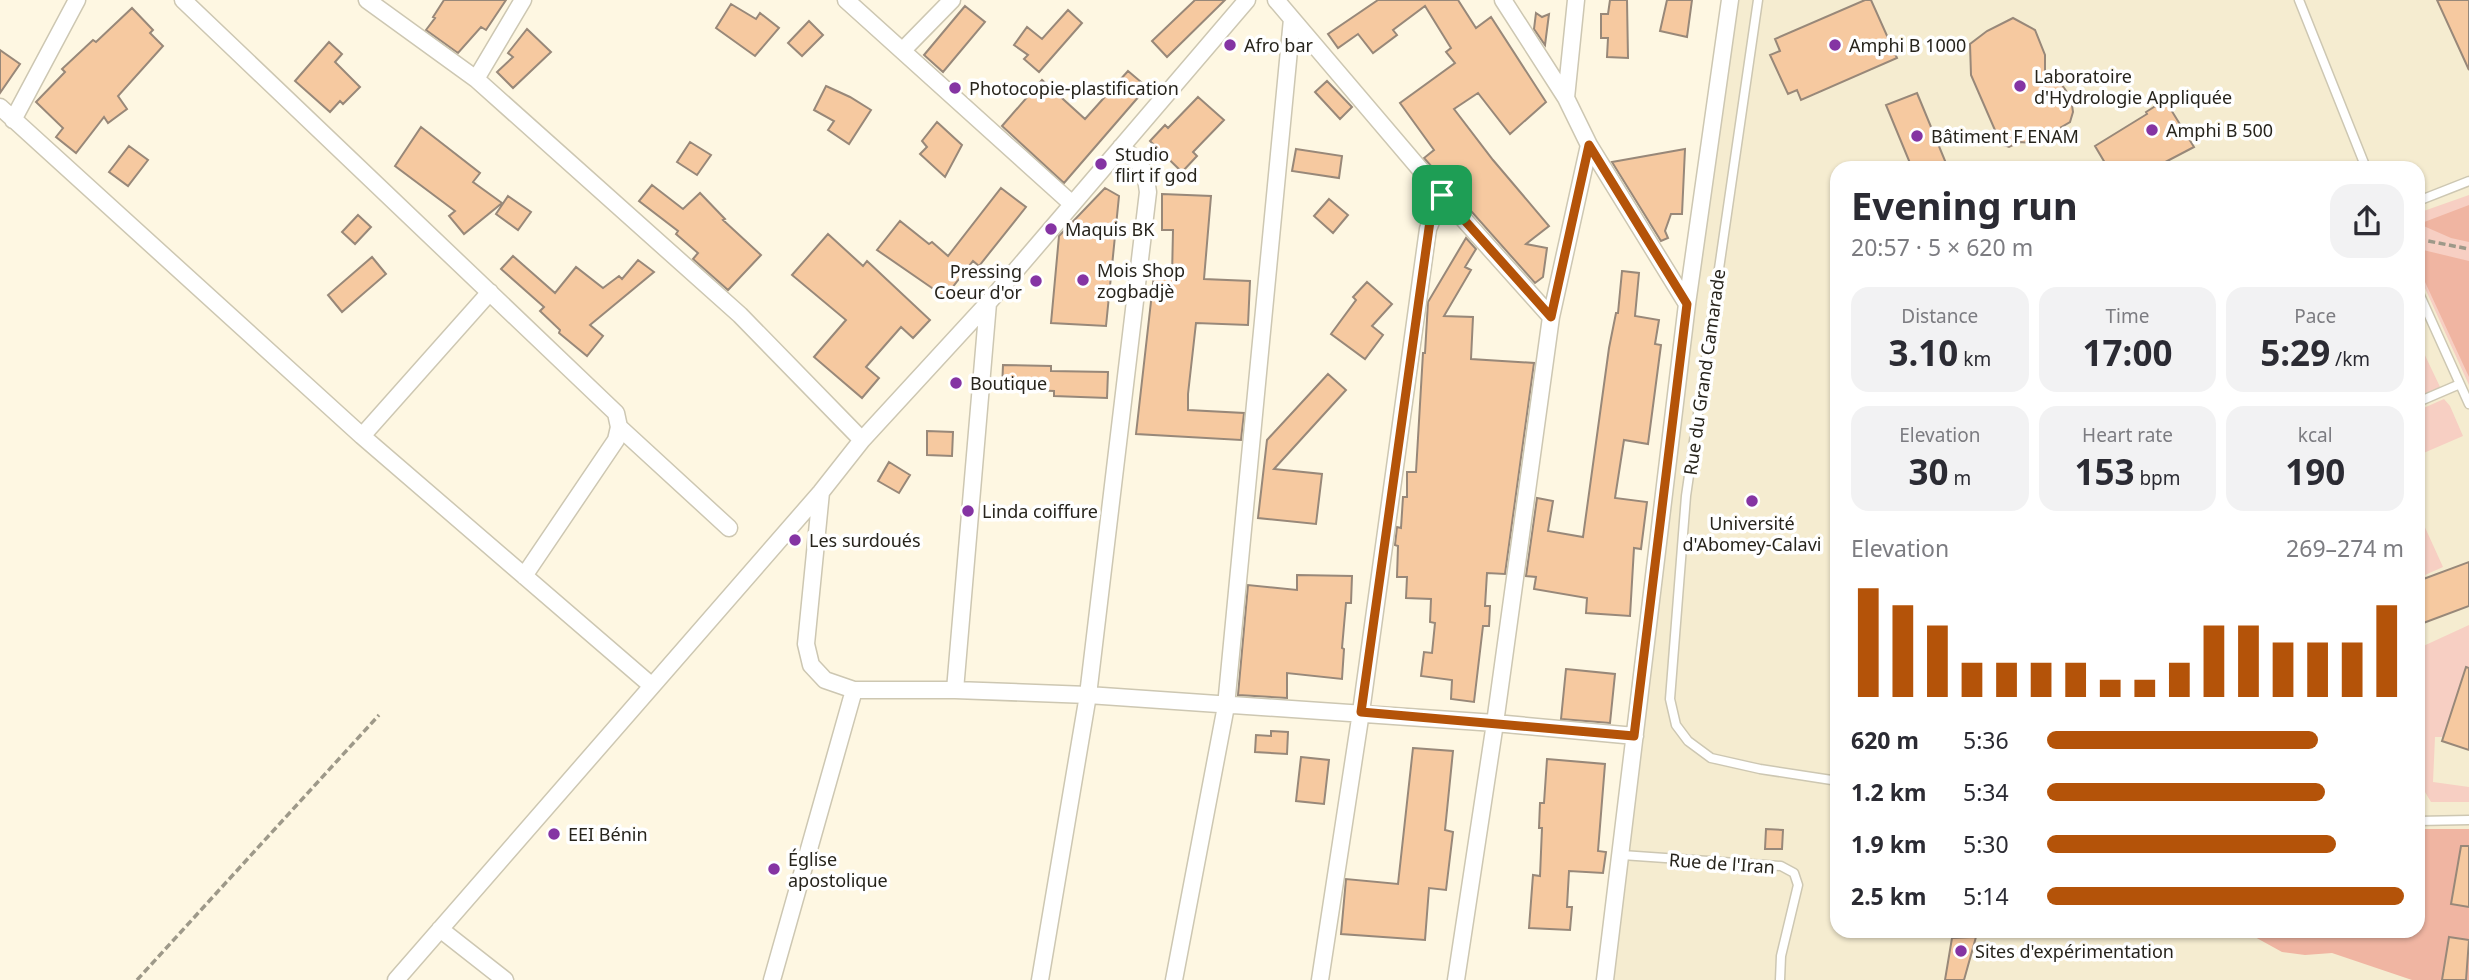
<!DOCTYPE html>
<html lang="en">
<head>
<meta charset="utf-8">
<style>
	body { margin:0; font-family:"Noto Sans",sans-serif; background:#f2f2f3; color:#2b2b33; height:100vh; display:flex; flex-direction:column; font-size:26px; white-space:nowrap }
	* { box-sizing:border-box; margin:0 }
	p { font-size:23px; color:#7c7c81 }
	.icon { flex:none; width:38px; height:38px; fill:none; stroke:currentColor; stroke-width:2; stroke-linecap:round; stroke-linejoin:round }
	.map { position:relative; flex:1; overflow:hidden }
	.drawer { position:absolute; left:1830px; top:161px; width:595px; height:777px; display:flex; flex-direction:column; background:#fff; border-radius:21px; box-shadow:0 2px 5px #0004 }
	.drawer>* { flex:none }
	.pin { position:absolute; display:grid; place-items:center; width:60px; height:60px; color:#fff; margin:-30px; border-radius:14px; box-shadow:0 4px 10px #0006 }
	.round { display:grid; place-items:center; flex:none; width:74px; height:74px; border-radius:21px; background:#f2f2f3 }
	.overview { display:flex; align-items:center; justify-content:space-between; height:119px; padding:0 21px }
	h1 { font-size:38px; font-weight:700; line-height:52px }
	.stats { display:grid; grid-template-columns:repeat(3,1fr); gap:10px; height:119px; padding:7px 21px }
	.stats div { display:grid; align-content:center; border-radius:18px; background:#f2f2f3; text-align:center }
	.stats b { font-size:35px; font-weight:700 }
	.stats small { font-size:19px; font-weight:400 }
	.stats p { font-size:19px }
	.chart { height:196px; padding:14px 21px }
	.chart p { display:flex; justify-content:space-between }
	.chart svg { width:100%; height:126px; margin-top:7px; stroke:#b45309; stroke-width:6 }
	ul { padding:0 21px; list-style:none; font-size:23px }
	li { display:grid; grid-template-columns:112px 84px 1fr; align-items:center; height:52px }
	li i { height:18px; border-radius:9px; background:#b45309 }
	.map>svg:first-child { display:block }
	.built { fill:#f5ecd0; fill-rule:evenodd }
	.green { fill:#f7cfc3 }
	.forest { fill:#f0b5a2 }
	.building { fill:#f6c9a0; stroke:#988879; stroke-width:2 }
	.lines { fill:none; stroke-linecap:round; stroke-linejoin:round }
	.lane-casing { stroke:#cdc7b2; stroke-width:11 }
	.street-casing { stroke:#cdc7b2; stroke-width:19 }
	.path { stroke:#9e9989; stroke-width:3.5; stroke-dasharray:7 3.5; stroke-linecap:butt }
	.lane { stroke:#fff; stroke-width:8 }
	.street { stroke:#fff; stroke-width:16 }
	.route-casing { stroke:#fff; stroke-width:14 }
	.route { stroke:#b45309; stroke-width:9 }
	.poi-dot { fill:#8534a3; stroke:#fff; stroke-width:2.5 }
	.labels { text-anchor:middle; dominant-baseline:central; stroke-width:7; stroke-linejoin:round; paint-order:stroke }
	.poi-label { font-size:18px; fill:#27241c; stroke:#fff; text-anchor:start }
	.street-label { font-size:18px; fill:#27241c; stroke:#fff }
</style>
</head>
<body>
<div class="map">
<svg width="2469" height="980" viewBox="0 0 2469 980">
	<rect width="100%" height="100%" fill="#fef7e2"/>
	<path class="built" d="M1735,0H2469V980H1608ZM1838,168H2418V931H1838Z"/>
	<path class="green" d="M2469,195V385L2419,275L2418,213Z
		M2422,349L2441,389L2418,400V351Z
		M2444,399L2450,406L2463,436L2419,455V410Z
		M2418,512L2443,567L2425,575L2426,578L2419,581Z
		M2469,625V675L2464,674L2443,737H2435L2433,782L2469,787V802H2431L2419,782V648Z"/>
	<path class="forest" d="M2469,205V242L2451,238L2419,224Z
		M2419,249L2469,261V377L2419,269Z
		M2419,829H2469V980H2412L2332,953L2305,955L2282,952L2244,931H2418Z"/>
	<path class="building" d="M444,0H506L486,30L481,27L458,53L426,30L435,18L433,17Z
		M1195,0H1225L1167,57L1152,41Z
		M1378,0H1458L1476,28L1491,17L1546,102L1510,134L1478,93L1454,109L1493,160L1549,226L1526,244L1547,248L1543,277L1535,283L1424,158L1434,150L1400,103L1455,63L1446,52L1451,48L1425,6L1393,30L1397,35L1373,53L1358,34L1338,48L1328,34Z
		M1610,0H1627L1628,58L1607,57L1608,38H1601V14H1608Z
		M1667,0H1692L1687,37L1660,31Z
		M1865,0H1871L1897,58L1801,100L1797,90L1788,94L1770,55L1780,51L1775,39Z
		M2437,0H2469V70Z
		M731,4L756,19L760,13L779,28L755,56L716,28Z
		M965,6L985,22L943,72L924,55Z
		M132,8L153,30L150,33L163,46L118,96L127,109L108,123L104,117L76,153L56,137L63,128L36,102L65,72L62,69L93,40L96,42Z
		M1068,10L1082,23L1039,72L1024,59L1028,55L1014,45L1027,27L1042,39Z
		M1536,13L1542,17L1549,14L1545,45L1534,29Z
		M2013,18L2035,30L2045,55V71L2058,79L2071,98L2073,112L2070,122L2034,143L2019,142L2009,147L2001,144L1971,75L1970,44L1987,31Z
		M809,21L823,35L802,56L788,43Z
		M527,29L551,52L513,88L497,72L513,57L508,53Z
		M329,42L342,54L335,62L360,87L343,104L340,101L330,112L295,81Z
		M0,50L20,64L0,93Z
		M1128,71L1147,87L1064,183L1002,126L1042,80L1085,119Z
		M1327,81L1352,107L1340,119L1315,92Z
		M826,86L850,97L871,110L849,144L828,130L834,121L814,110Z
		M1917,93L1948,168H1912L1886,105Z
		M1198,97L1224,120L1193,152L1197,156L1182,172L1150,141L1165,125L1168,128Z
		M2165,100L2194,147L2154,168H2108L2095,146L2147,114L2146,112Z
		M937,122L962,145L945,177L920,154L927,147L922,141Z
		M421,127L480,173L473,182L502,203L464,234L449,216L455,211L395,166Z
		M690,142L711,155L697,175L677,162Z
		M129,146L148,160L128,186L109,172Z
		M1296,149L1342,156L1339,178L1292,171Z
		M1685,149L1682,214H1671L1665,231L1668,238L1661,241L1612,162Z
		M652,185L683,209L700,193L725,219L723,220L761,255L728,290L693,259L698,253L676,234L678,231L639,201Z
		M1001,188L1026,207L979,266L973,261L945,297L877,250L900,221L929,244L932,242L948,256Z
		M1105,188L1119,196L1106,326L1051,323L1059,236Z
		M1162,194L1211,196L1204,279L1250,281L1248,325L1196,323L1188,394V410L1244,413L1241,440L1136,434L1154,275L1172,277L1173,230H1162Z
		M508,196L531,212L518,230L496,214Z
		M1329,199L1348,215L1333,233L1314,216Z
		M358,215L371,227L355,244L342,232Z
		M828,234L863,266L867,261L930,320L913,338L901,327L866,367L879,378L862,398L814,357L846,320L792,275Z
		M1466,238L1476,249L1465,267L1471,270L1444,316L1473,317L1471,359L1534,363L1505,574L1487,573L1485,606H1490L1489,626H1483L1474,702L1451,699L1452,680L1421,676L1424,652L1432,653L1435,623L1430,622L1431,599L1406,598L1407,577H1397L1398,546L1395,545L1397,527L1401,528L1403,497H1407V472H1416L1423,353H1425L1428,302Z
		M513,256L555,293L576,267L603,288L619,276L622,279L638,260L654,272L590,325L603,336L587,356L559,333L560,330L540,311L544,307L501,269Z
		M372,257L386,274L342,312L328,295Z
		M1622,271L1639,273L1635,316L1659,320L1655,344L1661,345L1648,444L1624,440L1615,498L1647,502L1641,549L1634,548L1630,616L1586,613L1587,598L1534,589L1536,577L1526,576L1537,498L1553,501L1548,531L1583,537L1609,348L1616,313H1618Z
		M1367,282L1392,304L1372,326L1383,335L1365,359L1331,334L1356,300L1353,297Z
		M1003,365L1051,366V371L1108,372L1107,398L1054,396V391L1002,389Z
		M1328,374L1346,390L1274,469L1322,474L1316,524L1258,518L1267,440Z
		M927,431L953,432L952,456L927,455Z
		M889,462L910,475L899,493L878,481Z
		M2469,562V606L2418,625V581Z
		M1297,575L1352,576L1351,603H1346L1342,648L1344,649L1342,679L1287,673V698L1238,695L1248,585L1297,590Z
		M2466,667L2469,668V750L2442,741Z
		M1566,669L1615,674L1610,723L1561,719Z
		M1271,731L1288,732L1287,754L1255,752L1256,735L1271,736Z
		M1413,748L1453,751L1445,830L1453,832L1446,890L1429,888L1425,940L1341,934L1346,879L1398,884Z
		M1301,757L1329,760L1324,804L1296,801Z
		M1547,759L1605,764L1598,851L1606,852L1603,873L1569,871L1567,907H1572L1570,930L1529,928L1533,875L1540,876L1542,828H1539L1540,803H1544Z
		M1766,829L1783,830L1782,849H1765Z
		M2461,846H2469V907L2451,904Z
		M1976,937L1964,980H1945L1952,938Z
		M2449,937L2469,940L2466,980H2442Z"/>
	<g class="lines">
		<defs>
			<path id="lane" d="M1758,0L1686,496L1670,699L1676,725L1688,741L1711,758L1760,769L1838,781
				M2299,0L2366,168
				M2418,201L2469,181
				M2418,291L2469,404
				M2418,402L2460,384
				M2418,821L2469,820
				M1622,855L1781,866L1794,873L1798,885L1781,956L1780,980"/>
			<path id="street" d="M183,0L616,413L619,427L616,440L524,576
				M367,0L476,79L740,315L862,440
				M846,0L1071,203
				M1276,0L1442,195L1551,317
				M1503,0L1566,98L1589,145L1687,304
				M903,50L952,0
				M476,79L523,0
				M1566,98L1576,0
				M0,107L362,436L652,686
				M13,120L77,0
				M619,427L729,528
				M362,436L490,292
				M821,492L806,644L811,665L825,680L854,690H955L1088,695L1495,723L1635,736
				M955,690L988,303
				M440,929L505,980
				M396,980L821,492L862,440L988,303L1247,0
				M772,980L854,690
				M1040,980L1088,695L1148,192C1145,167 1140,162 1121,147
				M1174,980L1226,706L1292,19
				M1320,980L1361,712L1428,229L1442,195
				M1456,980L1495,723L1551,317L1589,145
				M1605,980L1687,304L1730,0"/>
		</defs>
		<use href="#lane" class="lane-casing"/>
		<use href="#street" class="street-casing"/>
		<path class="path" d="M2418,239L2469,249
			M137,980L379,715"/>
		<use href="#lane" class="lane"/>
		<use href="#street" class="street"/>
	</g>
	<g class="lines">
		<defs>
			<path id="route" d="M1589,145L1687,304L1634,736L1361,712L1430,221L1442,195L1551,317Z"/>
		</defs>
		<use href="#route" class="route-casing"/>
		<use href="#route" class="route"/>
	</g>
	<g class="poi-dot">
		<circle cx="1230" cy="45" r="7"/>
		<circle cx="1835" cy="45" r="7"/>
		<circle cx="2020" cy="86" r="7"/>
		<circle cx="955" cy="88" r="7"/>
		<circle cx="2152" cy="130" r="7"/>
		<circle cx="1917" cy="136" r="7"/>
		<circle cx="1101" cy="164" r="7"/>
		<circle cx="1051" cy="229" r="7"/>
		<circle cx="1083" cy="280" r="7"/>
		<circle cx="1036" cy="281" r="7"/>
		<circle cx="956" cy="383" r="7"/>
		<circle cx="1752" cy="501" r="7"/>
		<circle cx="968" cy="511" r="7"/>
		<circle cx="795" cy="540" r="7"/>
		<circle cx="554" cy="834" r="7"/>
		<circle cx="774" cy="869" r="7"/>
		<circle cx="1961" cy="951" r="7"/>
	</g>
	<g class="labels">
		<g class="poi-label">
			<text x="1244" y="45">Afro bar</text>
			<text x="1849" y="45">Amphi B 1000</text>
			<text x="2034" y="76">Laboratoire<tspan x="2034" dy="21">d'Hydrologie Appliquée</tspan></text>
			<text x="969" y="88">Photocopie-plastification</text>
			<text x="2166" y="130">Amphi B 500</text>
			<text x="1931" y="136">Bâtiment F ENAM</text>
			<text x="1115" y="154">Studio<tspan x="1115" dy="21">flirt if god</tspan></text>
			<text x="1065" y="229">Maquis BK</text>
			<text x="1097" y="270">Mois Shop<tspan x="1097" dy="21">zogbadjè</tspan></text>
			<text x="1022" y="271" text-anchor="end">Pressing<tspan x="1022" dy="21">Coeur d'or</tspan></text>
			<text x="970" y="383">Boutique</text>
			<text x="982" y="511">Linda coiffure</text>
			<text x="1752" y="523" text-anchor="middle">Université<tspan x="1752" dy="21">d'Abomey-Calavi</tspan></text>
			<text x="809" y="540">Les surdoués</text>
			<text x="568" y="834">EEI Bénin</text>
			<text x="788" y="859">Église<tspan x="788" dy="21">apostolique</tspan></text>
			<text x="1975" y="951">Sites d'expérimentation</text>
		</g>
		<g class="street-label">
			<text transform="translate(1704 372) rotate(-82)">Rue du Grand Camarade</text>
			<text transform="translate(1722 863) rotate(4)">Rue de l'Iran</text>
		</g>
	</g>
</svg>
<div class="pin" style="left:1442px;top:195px;background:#1e9e55"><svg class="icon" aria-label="arrive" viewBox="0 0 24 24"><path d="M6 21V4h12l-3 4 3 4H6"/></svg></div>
<section class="drawer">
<div class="overview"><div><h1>Evening run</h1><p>20:57 · 5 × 620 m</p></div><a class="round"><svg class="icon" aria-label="share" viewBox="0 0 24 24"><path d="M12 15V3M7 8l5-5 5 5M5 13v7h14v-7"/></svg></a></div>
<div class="stats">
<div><p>Distance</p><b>3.10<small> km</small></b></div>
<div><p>Time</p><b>17:00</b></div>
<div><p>Pace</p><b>5:29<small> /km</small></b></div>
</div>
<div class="stats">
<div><p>Elevation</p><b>30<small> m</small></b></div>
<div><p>Heart rate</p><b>153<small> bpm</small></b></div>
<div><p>kcal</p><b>190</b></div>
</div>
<div class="chart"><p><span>Elevation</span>269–274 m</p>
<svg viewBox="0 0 160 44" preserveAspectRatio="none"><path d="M5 44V6M15 44V12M25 44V19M35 44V32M45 44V32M55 44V32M65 44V32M75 44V38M85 44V38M95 44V32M105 44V19M115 44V19M125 44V25M135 44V25M145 44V25M155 44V12"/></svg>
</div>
<ul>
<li><b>620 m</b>5:36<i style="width:76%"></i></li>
<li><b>1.2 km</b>5:34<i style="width:78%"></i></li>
<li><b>1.9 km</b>5:30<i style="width:81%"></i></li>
<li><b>2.5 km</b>5:14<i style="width:100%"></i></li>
</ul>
</section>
</div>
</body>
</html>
